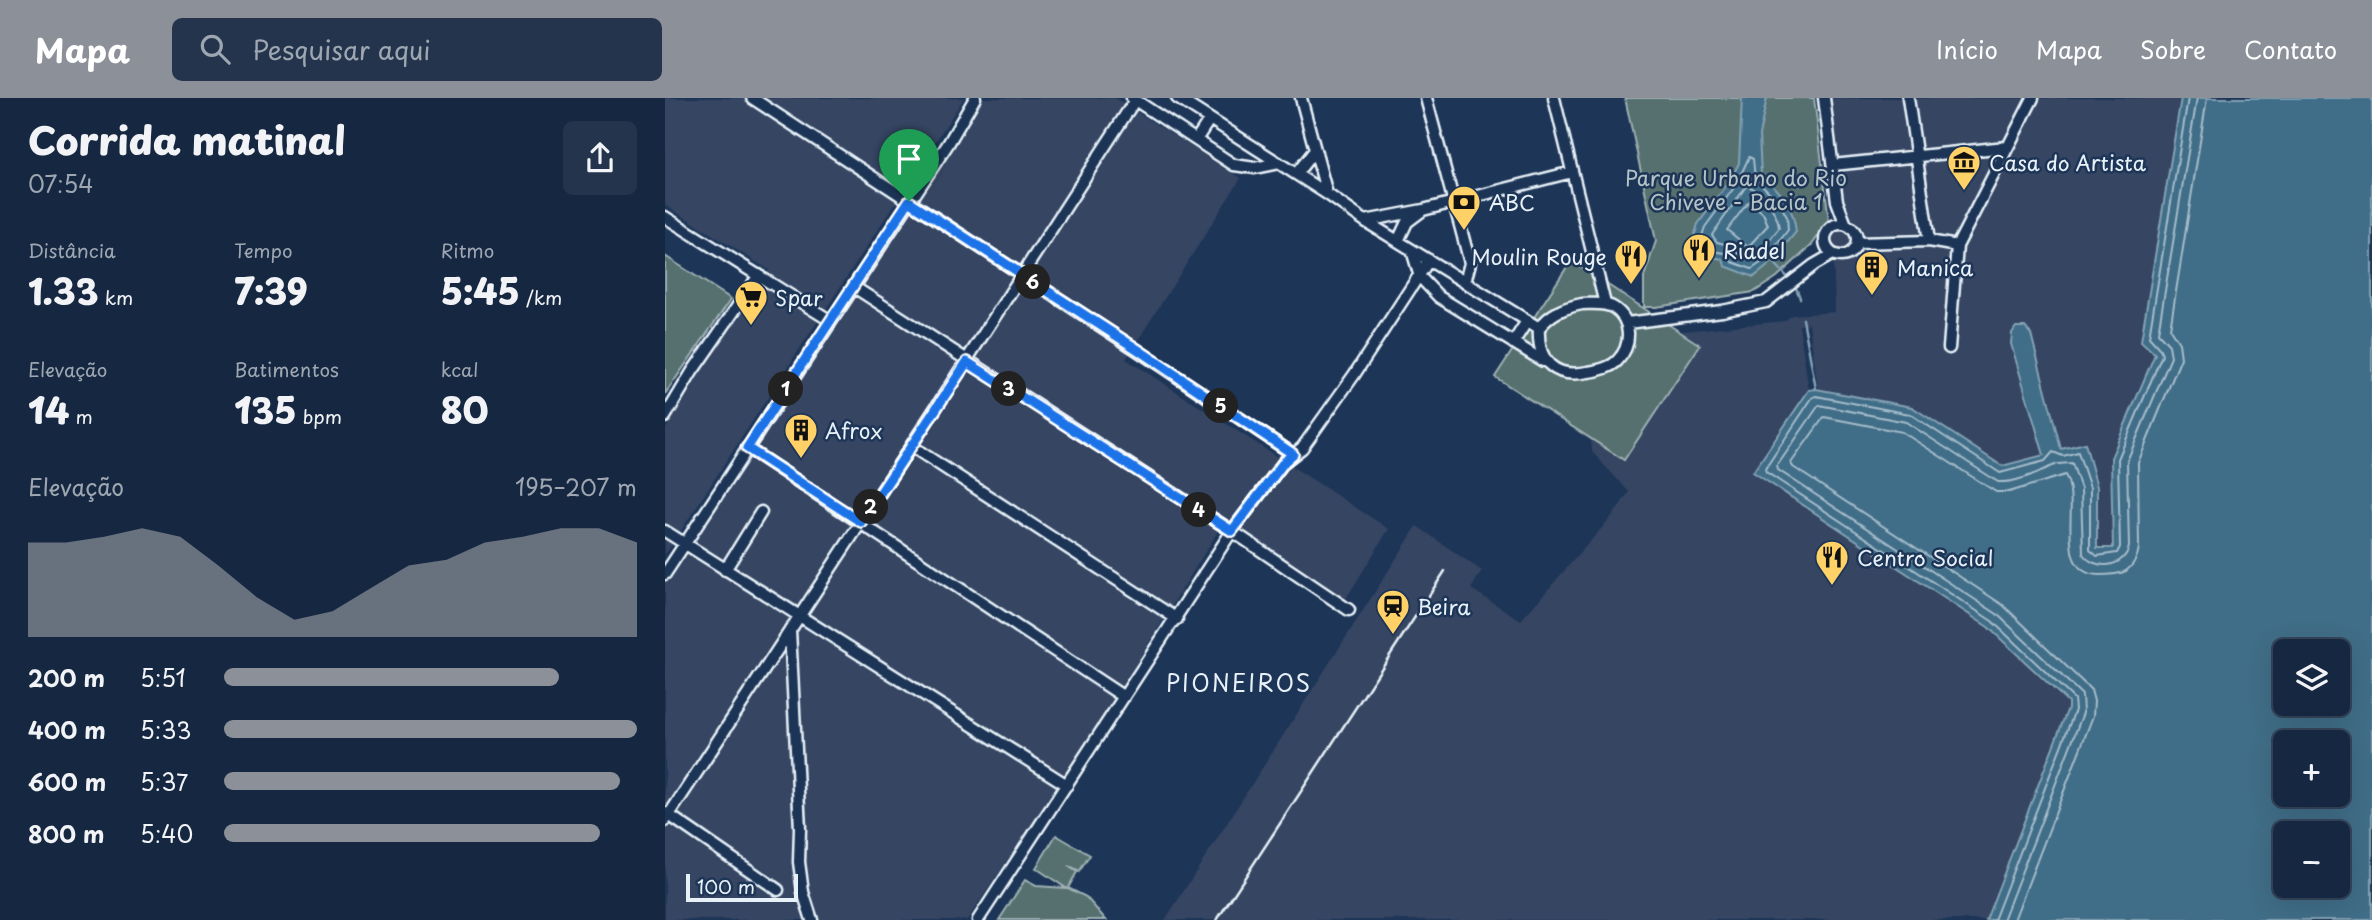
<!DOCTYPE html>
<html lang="pt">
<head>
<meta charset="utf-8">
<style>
	body { margin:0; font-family:"Playpen Sans",sans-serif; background:#23344c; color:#f1f3f6; height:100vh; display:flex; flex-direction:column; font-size:26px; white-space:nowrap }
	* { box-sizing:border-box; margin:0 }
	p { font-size:23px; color:#9ea6b1 }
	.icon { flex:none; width:38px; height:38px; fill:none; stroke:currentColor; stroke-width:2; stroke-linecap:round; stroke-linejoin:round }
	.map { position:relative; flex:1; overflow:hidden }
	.panel { display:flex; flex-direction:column; background:#162841; width:665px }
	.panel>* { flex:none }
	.buttons { position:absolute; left:1608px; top:541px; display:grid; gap:14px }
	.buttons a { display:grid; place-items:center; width:77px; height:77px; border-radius:10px; background:#162841; box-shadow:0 7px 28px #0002,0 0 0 2px #35445a; font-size:35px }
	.scale { position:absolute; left:21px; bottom:18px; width:112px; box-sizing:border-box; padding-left:7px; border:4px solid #e8f1f8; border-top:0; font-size:19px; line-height:24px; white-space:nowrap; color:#e8f1f8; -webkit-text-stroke:5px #1d3557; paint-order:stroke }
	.pin { position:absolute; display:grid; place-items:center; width:60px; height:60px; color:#fff; margin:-72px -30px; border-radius:50% 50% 50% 0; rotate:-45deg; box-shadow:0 0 7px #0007 }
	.pin .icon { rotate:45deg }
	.km { position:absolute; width:35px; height:35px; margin:-18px; border-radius:50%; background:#222; color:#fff; font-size:19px; line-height:35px; text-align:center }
	.round { display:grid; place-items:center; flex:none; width:74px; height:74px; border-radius:10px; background:#23344c }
	.overview { display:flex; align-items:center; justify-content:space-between; height:119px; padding:0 28px }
	h1 { font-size:38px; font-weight:800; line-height:52px }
	.metrics { display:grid; grid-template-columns:repeat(3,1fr); gap:10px; height:119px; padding:7px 28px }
	.metrics div { display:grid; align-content:center }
	.metrics b { font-size:35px; font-weight:800 }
	.metrics small { font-size:19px; font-weight:400 }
	.metrics p { font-size:19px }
	.chart { height:196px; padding:14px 28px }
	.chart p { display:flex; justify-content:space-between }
	.chart svg { width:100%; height:126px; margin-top:7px; fill:#8c9099; opacity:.7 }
	ul { padding:0 28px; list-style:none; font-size:23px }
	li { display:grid; grid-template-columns:112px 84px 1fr; align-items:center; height:52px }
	li i { height:18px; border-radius:9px; background:#8c9099 }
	header { display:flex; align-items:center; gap:42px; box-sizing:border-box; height:98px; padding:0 35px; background:#8c9099; color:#fff }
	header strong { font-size:33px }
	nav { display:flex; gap:38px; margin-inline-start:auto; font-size:24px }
	.search { width:490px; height:63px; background:#23344c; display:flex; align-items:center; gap:18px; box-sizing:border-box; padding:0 24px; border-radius:10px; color:#9ea6b1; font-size:26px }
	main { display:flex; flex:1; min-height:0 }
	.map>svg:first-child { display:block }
	.built { fill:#344562 }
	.green { fill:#55706e; stroke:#9eb0b3; stroke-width:2 }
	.water { fill:#416d87; stroke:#84a2b4; stroke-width:2; fill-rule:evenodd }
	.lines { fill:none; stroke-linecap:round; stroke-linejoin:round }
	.shore { stroke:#a5bccb; stroke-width:2 }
	.stream { stroke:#84a2b4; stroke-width:2.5 }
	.minor-casing { stroke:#e8f1f8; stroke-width:15 }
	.minor { stroke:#1d3557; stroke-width:10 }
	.rail { stroke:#e8f1f8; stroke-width:2.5 }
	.route-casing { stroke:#fff; stroke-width:14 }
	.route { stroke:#1a73e8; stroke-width:9 }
	.labels { text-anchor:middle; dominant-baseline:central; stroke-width:5; stroke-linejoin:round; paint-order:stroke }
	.poi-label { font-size:21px; fill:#e8f1f8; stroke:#1d3557; text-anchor:start }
	.park-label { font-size:21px; fill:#b5c4c8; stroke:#1d3557 }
	.neighbourhood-label { font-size:23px; letter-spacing:2px; fill:#e8f1f8; stroke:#1d3557 }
</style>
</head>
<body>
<header>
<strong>Mapa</strong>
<div class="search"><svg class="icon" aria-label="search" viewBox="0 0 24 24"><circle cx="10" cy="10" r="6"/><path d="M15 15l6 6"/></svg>Pesquisar aqui</div>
<nav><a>Início</a><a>Mapa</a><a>Sobre</a><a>Contato</a></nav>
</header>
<main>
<section class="panel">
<div class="overview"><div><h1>Corrida matinal</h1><p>07:54</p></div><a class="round"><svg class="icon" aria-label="share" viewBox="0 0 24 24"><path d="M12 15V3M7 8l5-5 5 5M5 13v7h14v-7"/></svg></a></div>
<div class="metrics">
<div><p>Distância</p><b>1.33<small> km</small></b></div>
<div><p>Tempo</p><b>7:39</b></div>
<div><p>Ritmo</p><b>5:45<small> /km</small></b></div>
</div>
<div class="metrics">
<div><p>Elevação</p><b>14<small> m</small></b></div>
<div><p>Batimentos</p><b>135<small> bpm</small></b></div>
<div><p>kcal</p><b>80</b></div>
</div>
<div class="chart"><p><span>Elevação</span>195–207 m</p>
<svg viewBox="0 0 160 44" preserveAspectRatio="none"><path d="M0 44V11L10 11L20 9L30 6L40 9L50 19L60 30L70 38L80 35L90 27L100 19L110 17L120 11L130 9L140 6L150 6L160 11V44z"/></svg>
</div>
<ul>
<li><b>200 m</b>5:51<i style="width:81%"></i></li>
<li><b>400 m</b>5:33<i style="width:100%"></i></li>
<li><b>600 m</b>5:37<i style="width:96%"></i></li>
<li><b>800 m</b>5:40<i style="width:91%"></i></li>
</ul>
</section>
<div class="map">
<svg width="1707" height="822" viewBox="0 0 1707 822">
	<rect width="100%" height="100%" fill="#1d3557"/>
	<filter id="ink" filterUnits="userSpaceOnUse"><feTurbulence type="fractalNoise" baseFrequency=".0143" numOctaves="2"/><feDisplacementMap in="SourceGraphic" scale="14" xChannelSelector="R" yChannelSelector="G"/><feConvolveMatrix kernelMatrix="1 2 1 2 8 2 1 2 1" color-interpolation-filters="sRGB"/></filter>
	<g filter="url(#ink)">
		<path class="built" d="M0,0H299L0,457V332L41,266L92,194L104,172L0,107Z
			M313,0H450L576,80L461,261L724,431L679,504L560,422L422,645L302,822H0V480Z
			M1156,0H1516L1476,243L1490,256L1446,360L1448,450L1432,451V389L1420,345L1337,368L1247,309L1153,291L1144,226L1134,227L1144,292L1089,374L1323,529L1403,604V609L1321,822H500L752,428L817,473L806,491L856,522L949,416L964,394L927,354L926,336L977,237L1119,223L1127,217L1170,214L1167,126L1172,115Z"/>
		<path class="green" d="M960,0H1149L1164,123L1146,148L1112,179L1089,194L991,209H979V179L991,143Z
			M0,158L66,201L0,296Z
			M906,163L1035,247L959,362L830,279Z
			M391,737L425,757L414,774L403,768L412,774L403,790L421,799L441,822H334L360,782L371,788L401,790L371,770Z"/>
		<path class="water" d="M1077,0H1102L1094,37L1096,76C1116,94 1128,106 1131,134L1104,167L1089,179L1060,168L1058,161L1040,158L1038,152L1026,149L1033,126L1065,83L1074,65Z
			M1516,0H1707V822H1321L1403,610V604L1323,529L1088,374L1144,292L1151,291L1247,309L1337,368L1379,357L1346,246L1347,235L1351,229H1360L1366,236L1396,351L1420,345L1432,389V450H1448L1446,360L1490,256L1476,243ZM1673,553V606H1620V553ZM1673,644V696H1620V644ZM1673,735V788H1620V735Z"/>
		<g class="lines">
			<path class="shore" d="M1084,59L1088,61L1090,80L1114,104L1122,119L1123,132L1100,162L1087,171L1067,164L1060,155L1047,153L1036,141L1040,129L1071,87Z
				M1082,87C1097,95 1112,112 1114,130L1094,156L1085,162C1070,158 1070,147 1052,144L1047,137Z
				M1084,103L1098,115L1103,127L1083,149L1062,132Z
				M1329,822L1410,612L1409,601L1327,523L1101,374L1100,371L1147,300L1151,298L1245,316L1335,375L1380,363L1388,354L1398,358L1413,354L1425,390V452L1432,458L1452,455L1455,449L1453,361L1497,257L1495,251L1484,239L1523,0
				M1338,822L1418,615L1417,597L1332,516L1113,372L1112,368L1154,307L1241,324L1333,384C1352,385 1373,374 1390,367C1394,365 1402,366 1407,365L1416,391L1418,456C1430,473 1459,470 1464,449L1462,363L1506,259L1504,247L1493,235L1532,0
				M1349,822L1428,618L1429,603L1426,592L1338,507L1128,369L1126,365L1159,319L1237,334L1331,394H1344L1400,377C1417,404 1386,475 1434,477C1443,477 1453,477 1461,473C1469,467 1473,459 1474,449L1473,365L1516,260L1514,245L1505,231L1542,0"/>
			<path class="stream" d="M1106,161L1125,182
				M1130,187L1135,200
				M1138,221L1151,291"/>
			<defs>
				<path id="minor" d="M87,0L472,252L628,356
					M467,0L569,67L590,70L614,65
					M512,0L662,96L700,123L874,230
					M636,0L662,96
					M761,0L805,165L800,184
					M889,0L940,206
					M1159,0L1172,103L1181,127
					M1243,0L1264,143
					M531,42L544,22
					M1168,67L1341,49
					M631,76L650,52
					M0,119L166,223
					M700,123L758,112L907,74
					M1160 142a16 16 0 1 1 32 0a16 16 0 1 1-32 0Z
					M733,143L742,124L758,112
					M1192,145L1264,143L1292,148
					M747,152L755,179L774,199L878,263
					M189,189L567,433L684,512
					M917,206C927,206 940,204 949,210C967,222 967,247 953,262C947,269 933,273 923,274C890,281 872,264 874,230C886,215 898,210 917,206Z
					M962,225L1057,213L1101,204L1149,167L1168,156
					M848,245L862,223
					M1284,250L1292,148L1368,0
					M0,319L27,274L94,177
					M246,348L470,2
					M82,350L459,599
					M0,433L402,687
					M60,472L96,414
					M0,476L283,46L310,0
					M125,532L135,731L134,764L138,794L147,822
					M1,715L113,792
					M0,723L246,348L512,521
					M313,822L567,433L619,364L637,350L689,277L764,162"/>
			</defs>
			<use href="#minor" class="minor-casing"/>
			<use href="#minor" class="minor"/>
			<path class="rail" d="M552,822L780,473"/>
		</g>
	</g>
	<g class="lines" filter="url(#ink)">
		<defs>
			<path id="route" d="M244,103L472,251L628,356L619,364L567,433L302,264L196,424L82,350Z"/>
		</defs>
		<use href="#route" class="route-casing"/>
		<use href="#route" class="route"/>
	</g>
	<defs>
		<symbol id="museum-pin" viewBox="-11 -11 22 30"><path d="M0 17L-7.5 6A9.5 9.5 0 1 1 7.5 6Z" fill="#ffd166" stroke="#1d3557"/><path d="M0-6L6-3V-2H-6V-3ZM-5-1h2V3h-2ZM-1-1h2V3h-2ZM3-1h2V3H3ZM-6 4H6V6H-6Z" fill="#111"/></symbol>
		<symbol id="bank-pin" viewBox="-11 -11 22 30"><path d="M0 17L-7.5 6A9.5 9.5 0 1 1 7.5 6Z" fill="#ffd166" stroke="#1d3557"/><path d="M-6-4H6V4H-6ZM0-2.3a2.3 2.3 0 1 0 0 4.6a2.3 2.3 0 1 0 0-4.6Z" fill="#111"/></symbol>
		<symbol id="restaurant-pin" viewBox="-11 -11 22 30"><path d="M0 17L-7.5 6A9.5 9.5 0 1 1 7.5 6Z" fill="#ffd166" stroke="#1d3557"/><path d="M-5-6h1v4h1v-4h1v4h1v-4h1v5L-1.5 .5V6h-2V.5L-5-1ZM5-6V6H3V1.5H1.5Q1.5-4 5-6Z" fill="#111"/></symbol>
		<symbol id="building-pin" viewBox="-11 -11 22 30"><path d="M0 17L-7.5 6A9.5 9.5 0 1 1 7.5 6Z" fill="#ffd166" stroke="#1d3557"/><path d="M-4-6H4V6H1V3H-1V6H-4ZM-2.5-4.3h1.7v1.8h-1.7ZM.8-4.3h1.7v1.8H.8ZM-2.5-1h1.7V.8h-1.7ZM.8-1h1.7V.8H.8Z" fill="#111"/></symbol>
		<symbol id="supermarket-pin" viewBox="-11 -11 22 30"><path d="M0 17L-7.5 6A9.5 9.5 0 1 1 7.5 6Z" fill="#ffd166" stroke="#1d3557"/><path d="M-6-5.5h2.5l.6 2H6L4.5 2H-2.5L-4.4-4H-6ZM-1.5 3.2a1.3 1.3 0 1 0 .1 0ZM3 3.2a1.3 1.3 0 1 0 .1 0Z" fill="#111"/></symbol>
		<symbol id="station-pin" viewBox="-11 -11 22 30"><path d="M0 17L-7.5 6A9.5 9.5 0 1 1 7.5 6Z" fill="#ffd166" stroke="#1d3557"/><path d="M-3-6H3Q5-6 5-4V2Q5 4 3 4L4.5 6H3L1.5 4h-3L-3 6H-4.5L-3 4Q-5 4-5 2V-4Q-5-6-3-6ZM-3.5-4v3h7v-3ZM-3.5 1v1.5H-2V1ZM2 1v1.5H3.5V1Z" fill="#111"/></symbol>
	</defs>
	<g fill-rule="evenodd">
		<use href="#museum-pin" x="1280" y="45" width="38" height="52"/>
		<use href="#bank-pin" x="780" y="85" width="38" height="52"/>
		<use href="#restaurant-pin" x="1015" y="133" width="38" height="52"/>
		<use href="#restaurant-pin" x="947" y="139" width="38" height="52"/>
		<use href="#building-pin" x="1188" y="150" width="38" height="52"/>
		<use href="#supermarket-pin" x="67" y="180" width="38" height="52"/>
		<use href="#building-pin" x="117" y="313" width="38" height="52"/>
		<use href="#restaurant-pin" x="1148" y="440" width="38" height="52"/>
		<use href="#station-pin" x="709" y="489" width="38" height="52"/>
	</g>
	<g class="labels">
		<g class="poi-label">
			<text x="1324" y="64">Casa do Artista</text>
			<text x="824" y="104">ABC</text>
			<text x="1058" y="152">Riadel</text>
			<text x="942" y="158" text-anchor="end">Moulin Rouge</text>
			<text x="1232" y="169">Manica</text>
			<text x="110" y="199">Spar</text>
			<text x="160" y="332">Afrox</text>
			<text x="1192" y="459">Centro Social</text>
			<text x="752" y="508">Beira</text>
		</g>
		<g class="park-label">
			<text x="1071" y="79">Parque Urbano do Rio<tspan x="1071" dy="24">Chiveve - Bacia 1</tspan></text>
		</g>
		<g class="neighbourhood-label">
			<text x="574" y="584">PIONEIROS</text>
		</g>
	</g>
</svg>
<div class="buttons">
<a><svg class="icon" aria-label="layers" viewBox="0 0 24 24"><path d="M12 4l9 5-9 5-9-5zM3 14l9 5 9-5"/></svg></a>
<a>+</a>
<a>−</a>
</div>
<div class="scale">100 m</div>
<div class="pin" style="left:244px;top:103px;background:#1e9e55"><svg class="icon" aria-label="arrive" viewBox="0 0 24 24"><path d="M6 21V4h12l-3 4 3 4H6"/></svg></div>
<b class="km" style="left:121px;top:291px">1</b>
<b class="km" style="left:206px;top:409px">2</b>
<b class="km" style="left:344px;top:291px">3</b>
<b class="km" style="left:534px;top:412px">4</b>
<b class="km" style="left:556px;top:308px">5</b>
<b class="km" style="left:368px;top:184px">6</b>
</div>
</main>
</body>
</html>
